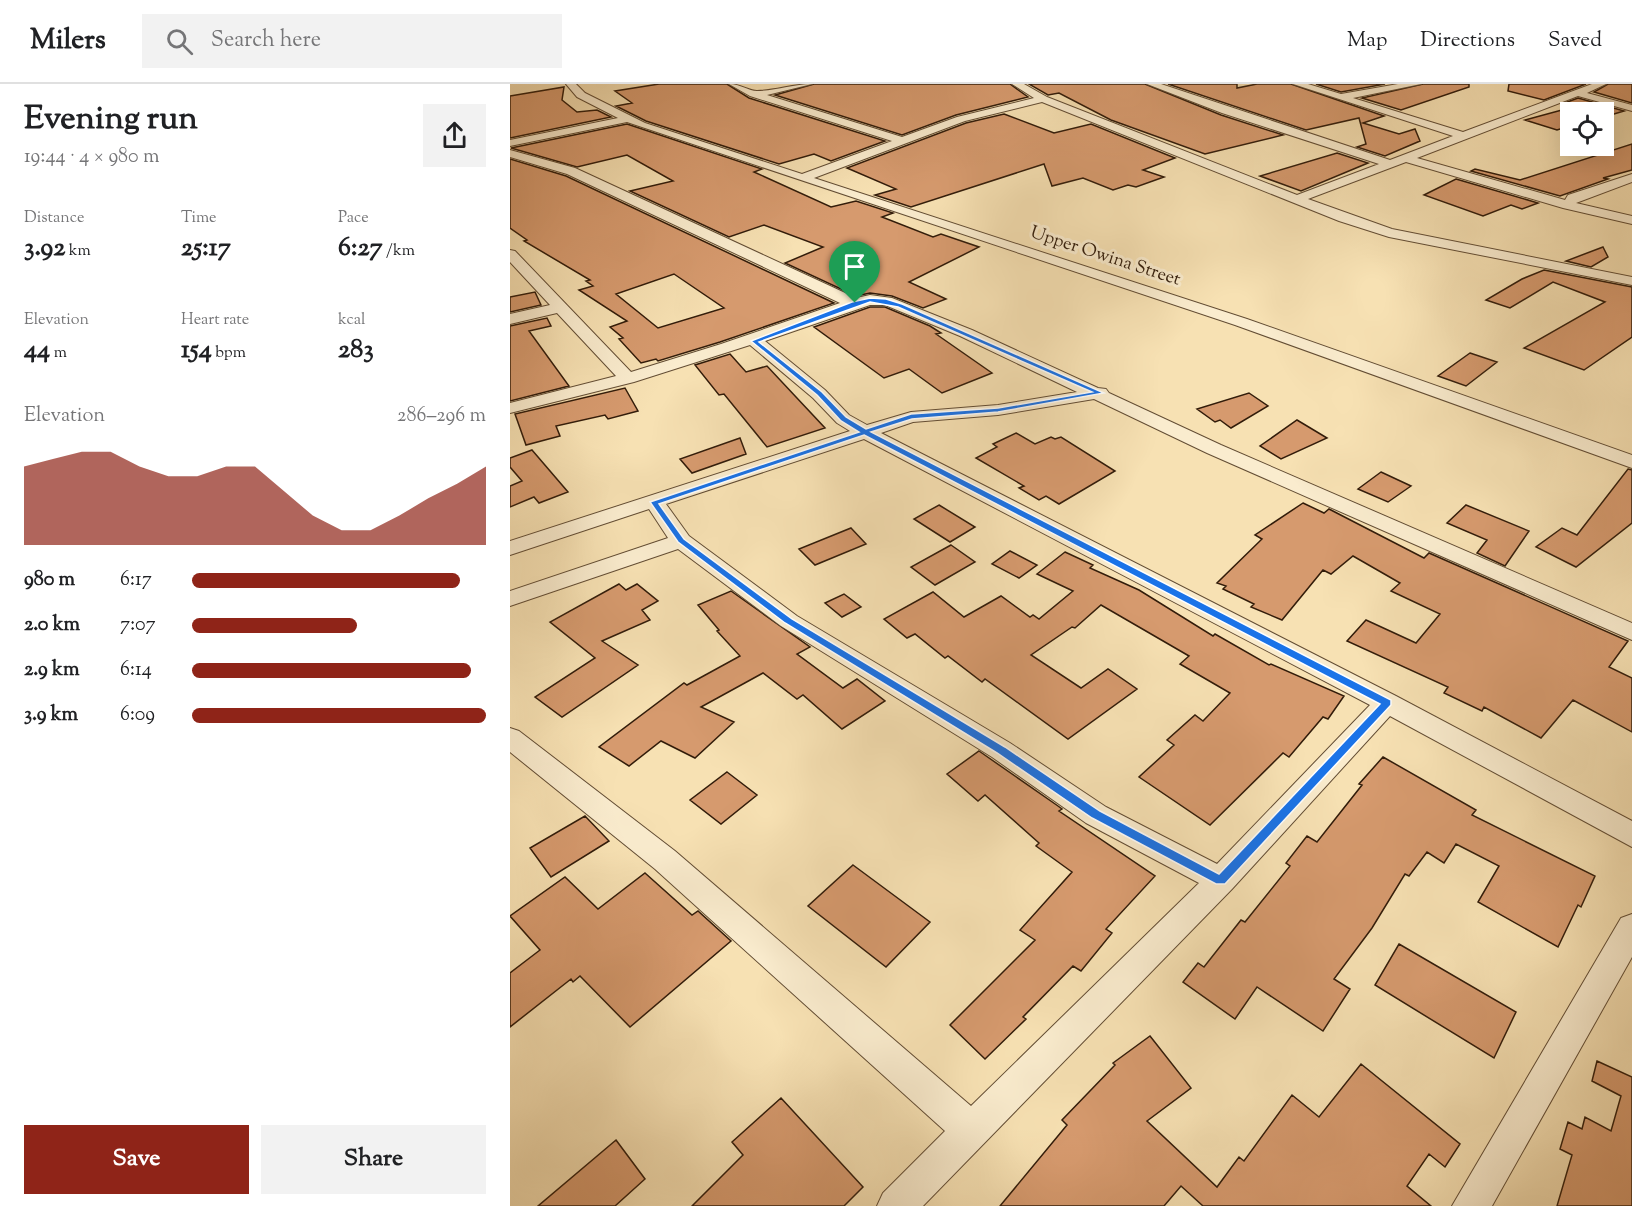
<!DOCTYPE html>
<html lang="en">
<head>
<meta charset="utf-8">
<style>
	body { margin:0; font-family:"Sorts Mill Goudy",serif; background:#f2f2f2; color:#202124; height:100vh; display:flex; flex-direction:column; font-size:22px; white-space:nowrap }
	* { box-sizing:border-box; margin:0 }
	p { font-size:20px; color:#757577 }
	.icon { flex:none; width:33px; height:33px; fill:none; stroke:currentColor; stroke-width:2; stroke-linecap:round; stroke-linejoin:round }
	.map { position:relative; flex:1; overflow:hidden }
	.sheet { display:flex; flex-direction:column; background:#fff; width:510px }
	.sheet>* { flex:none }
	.tools { position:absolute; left:1050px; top:18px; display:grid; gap:12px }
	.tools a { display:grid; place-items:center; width:54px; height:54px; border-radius:0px; background:#fff; box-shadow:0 6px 24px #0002; font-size:30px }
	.pin { position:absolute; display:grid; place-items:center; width:51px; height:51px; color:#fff; margin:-62px -26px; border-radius:50% 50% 50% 0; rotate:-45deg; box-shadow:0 0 6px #0007 }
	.pin .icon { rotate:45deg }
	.round { display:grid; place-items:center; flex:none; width:63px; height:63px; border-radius:0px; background:#f2f2f2 }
	.headline { display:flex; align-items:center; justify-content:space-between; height:102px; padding:0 24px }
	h1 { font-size:33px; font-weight:800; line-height:45px }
	.metrics { display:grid; grid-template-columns:repeat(3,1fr); gap:9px; height:102px; padding:6px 24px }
	.metrics div { display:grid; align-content:center }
	.metrics b { font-size:26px; font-weight:800 }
	.metrics small { font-size:16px; font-weight:400 }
	.metrics p { font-size:16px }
	.chart { height:168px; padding:12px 24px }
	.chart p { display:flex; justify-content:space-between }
	.chart svg { width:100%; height:108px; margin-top:6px; fill:#8f2418; opacity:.7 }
	.primary-button { display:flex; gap:12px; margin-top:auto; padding:12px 24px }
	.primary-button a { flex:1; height:69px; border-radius:0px; background:#8f2418; color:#fff; font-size:24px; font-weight:800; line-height:69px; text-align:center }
	.primary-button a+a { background:#f2f2f2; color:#202124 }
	ul { padding:0 24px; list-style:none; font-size:20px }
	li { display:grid; grid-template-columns:96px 72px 1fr; align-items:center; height:45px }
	li i { height:15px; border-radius:8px; background:#8f2418 }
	header { display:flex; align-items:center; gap:36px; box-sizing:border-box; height:84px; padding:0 30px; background:#fff; border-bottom:2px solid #e0e0e0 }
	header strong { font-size:28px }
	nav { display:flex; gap:33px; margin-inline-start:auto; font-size:21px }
	.search { width:420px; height:54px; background:#f2f2f2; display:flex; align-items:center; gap:15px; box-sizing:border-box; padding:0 21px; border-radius:0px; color:#757577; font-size:22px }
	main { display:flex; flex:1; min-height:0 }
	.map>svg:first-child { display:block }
	.building { fill:#d69a6e; stroke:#321c0a; stroke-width:1.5; fill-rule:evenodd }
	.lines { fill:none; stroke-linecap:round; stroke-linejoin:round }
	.minor-casing { stroke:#634d34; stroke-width:2 }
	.minor { fill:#faecce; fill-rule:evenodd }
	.route { fill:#1a73e8; stroke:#fff; stroke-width:1.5; fill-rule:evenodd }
	.labels { text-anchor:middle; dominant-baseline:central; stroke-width:6; stroke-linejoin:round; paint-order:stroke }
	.far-street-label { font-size:18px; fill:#321c0a; stroke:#faecce }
</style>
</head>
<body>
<header>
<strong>Milers</strong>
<div class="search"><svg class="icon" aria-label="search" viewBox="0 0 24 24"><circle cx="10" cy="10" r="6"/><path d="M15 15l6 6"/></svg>Search here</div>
<nav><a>Map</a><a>Directions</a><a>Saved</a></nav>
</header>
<main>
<section class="sheet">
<div class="headline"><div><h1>Evening run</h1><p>19:44 · 4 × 980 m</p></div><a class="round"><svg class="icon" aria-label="share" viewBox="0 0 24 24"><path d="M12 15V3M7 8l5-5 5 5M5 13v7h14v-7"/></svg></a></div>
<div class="metrics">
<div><p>Distance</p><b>3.92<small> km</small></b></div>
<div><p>Time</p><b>25:17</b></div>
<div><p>Pace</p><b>6:27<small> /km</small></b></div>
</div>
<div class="metrics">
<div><p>Elevation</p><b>44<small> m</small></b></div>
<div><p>Heart rate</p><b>154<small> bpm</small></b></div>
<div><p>kcal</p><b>283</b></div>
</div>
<div class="chart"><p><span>Elevation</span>286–296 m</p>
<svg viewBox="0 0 160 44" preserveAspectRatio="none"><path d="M0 44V12L10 9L20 6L30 6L40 12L50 16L60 16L70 12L80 12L90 22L100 32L110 38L120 38L130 32L140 25L150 19L160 12V44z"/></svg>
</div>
<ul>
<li><b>980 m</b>6:17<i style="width:91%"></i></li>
<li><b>2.0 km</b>7:07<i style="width:56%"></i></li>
<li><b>2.9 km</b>6:14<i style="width:95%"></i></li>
<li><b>3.9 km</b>6:09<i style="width:100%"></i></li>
</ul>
<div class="primary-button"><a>Save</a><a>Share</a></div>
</section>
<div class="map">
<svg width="1122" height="1122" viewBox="0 0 1122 1122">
	<rect width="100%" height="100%" fill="#f7e1b3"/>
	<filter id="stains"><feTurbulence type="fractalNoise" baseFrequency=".00333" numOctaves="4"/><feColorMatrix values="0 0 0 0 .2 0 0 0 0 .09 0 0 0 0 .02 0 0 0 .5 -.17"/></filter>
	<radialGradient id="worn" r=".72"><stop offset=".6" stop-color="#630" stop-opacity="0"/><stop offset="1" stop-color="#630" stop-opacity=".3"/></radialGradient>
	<path class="building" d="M149,0H217L239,14L375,57L321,77L304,70L269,80L136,37L106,22L122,19L105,7Z
		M304,0H500L518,13L446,31L392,51L265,11Z
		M519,0H635L711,31L773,51L695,70L601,36L549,9L538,11Z
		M658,0H727V4L747,0H781L874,32L853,39L889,50L905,45L910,57L875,72L847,63L856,60L849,34L796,46Z
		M806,0H875L831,8Z
		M913,0H959V3L891,26L852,14Z
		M999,0H1076L1034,16L998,7Z
		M1098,0H1122V19L1084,8Z
		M54,3L52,16L67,28L87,26L101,33L0,54V12Z
		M1068,14L1114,27L1094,33V28H1060V42L1047,46L1015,36L1063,23L1052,20Z
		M494,30L544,49L581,40L665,74L633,86L654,93L626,103L618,101L603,106L573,94L542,102L534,80L401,123L365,111L386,105L337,84L456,39Z
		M117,40L252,85L244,88L321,123L346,117L383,129L372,133L423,153L431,150L469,163L399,198L436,215L413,224L382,212L360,209L346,212L275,179L313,163L254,141L219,153L120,107L163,97L117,71L67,83L1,64Z
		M1122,60V86L1093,94L1098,95L1050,112L961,87L965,85L1010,96Z
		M827,69L858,79L791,107L750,92Z
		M0,75L56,92L324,219L210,258L148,277L146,275L131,279L109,255L113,254L100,243L117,237L69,206L83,202L76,197L80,196L14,157L17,156L0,144ZM164,190L214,224L148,244L106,210Z
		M946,95L1028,119L1012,125L1001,121L973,132L914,111Z
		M1093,163L1098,173L1081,183L1056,177Z
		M1034,186L1122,203V253L1074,286L1014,264L1095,218L1043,198L1000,224L976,216L1012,195Z
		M25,208L31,221L0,228V213Z
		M360,223H375L420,242L431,249L426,250L482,289L432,309L399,285L374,294L304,243Z
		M37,234L41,242L19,247L59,302L0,317V242Z
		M960,269L987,278L956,302L928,292Z
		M220,270L236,288L257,282L315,344L257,363L214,310L209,311L185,281Z
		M115,304L128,327L98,335L95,331L46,342L50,352L16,361L5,330Z
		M739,309L758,322L721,344L710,336L705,338L687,325Z
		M787,336L817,354L771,375L750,362Z
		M506,349L525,360L541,353L545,355L551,353L605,387L549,420L536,412L529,416L509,404L514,402L466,374L487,363L483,360Z
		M230,354L236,370L182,389L170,375Z
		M22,366L58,408L29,419L24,413L0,423V402L12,397L0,383V374Z
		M1118,385L1122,386V439L1066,483L1026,463L1052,444L1067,451Z
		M871,388L901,402L878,418L848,405Z
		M793,419L814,429L819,425L914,474L919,469L1118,557L1099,583L1122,594V648L1063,616L1031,654L974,623L972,627L934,609L938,603L837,557L856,536L906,559L930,530L881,507L890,499L843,472L821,490L813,486L772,536L741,523L744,520L713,505L716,502L707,499L752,455L745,451Z
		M429,421L465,443L440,458L404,435Z
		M956,421L1019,447L995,482L967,469L977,456L937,439Z
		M341,444L356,460L305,481L289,465Z
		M441,461L465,478L425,501L401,483Z
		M500,467L527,481L509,494L482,480Z
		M555,468L583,481L580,484L629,506L703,552L705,550L759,581L761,580L834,612L818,635L813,633L779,673L773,669L700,741L629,693L664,661L657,656L685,631L693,637L720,609L670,580L679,572L591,521L565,544L562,543L521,571L571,604L598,585L627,605L558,655L475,595L472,598L438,572L435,574L405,550L397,554L374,535L423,508L454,533L491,512L520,533L523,531L529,535L563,507L527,490Z
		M109,500L116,506L127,500L148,517L132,526L140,536L92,557L128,581L52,633L25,613L85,574L40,538Z
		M221,507L300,563L287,570L333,604L347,595L375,617L332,645L293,611L287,615L253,589L191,623L224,638L185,674L151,657L119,682L89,663L174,599L177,601L230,572L207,547L209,546L188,521Z
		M334,510L351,523L332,533L315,519Z
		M469,667L548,722L552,725L549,727L645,792L596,845L602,849L571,887L563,882L513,933L516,935L475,975L440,941L525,856L510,846L562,788L526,762L529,759L475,711L468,717L437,690Z
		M873,673L966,726L962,731L1085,792L1071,823L1068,821L1048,863L968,818L989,782L946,760L934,779L917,768L899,792L895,790L862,844L824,895L840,905L813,947L747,903L725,935L673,898L688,879L694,883L731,836L735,838L780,782L776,779L797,752L807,758L852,701L849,700Z
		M217,688L247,711L211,740L180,716Z
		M75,732L99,757L41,793L20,764Z
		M343,781L420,838L376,883L298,822Z
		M135,789L182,831L188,827L221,857L120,943L70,892L63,898L61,895L0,943V889L30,866L0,832L55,793L88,825Z
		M889,860L1006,928L984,974L865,901Z
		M640,952L681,1004L637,1037L707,1103L729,1073L734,1077L782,1011L809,1033L851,980L950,1060L935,1083L919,1070L897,1102L921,1122H693L671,1102L654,1122H490L557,1041L552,1036L605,981L603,979Z
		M1087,977L1122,993V1122H1047L1062,1071L1050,1065L1058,1038L1072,1045L1075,1033L1101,1047L1111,1012L1082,997Z
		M271,1014L353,1103L334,1122H182L233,1071L222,1058Z
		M106,1056L135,1095L105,1122H28Z"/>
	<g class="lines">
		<defs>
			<path id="minor" d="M56,0H66L75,9L135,39L292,90L382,57L240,12L219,0C230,0 239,7 247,7C265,7 283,0 302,0L257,11L392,53L447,33L524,14L502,0H514L537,13L787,111L869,80L712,29L637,0H651L880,76L943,52L783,0H798L831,10L888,0H911L843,14L953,48L1082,0H1096L1077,9L1122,21V27L1068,12L907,74L1055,116L1058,111L1122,90V98L1066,119L1122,132V140L1053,124L896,78L798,115L882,145L1122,193V201L879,153L829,137L532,18L455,37L304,94L737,235L1122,371V384L725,241L117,38L0,62V56L108,34L67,13Z
				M0,66L65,84L346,214L360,211L382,214L462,246L588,304L596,305L599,309L711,361L1122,539V556L697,369L584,315L488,331L403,338L371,349L886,612L1122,737V763L880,632L722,805L413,1122H367L373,1109L435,1047L145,785L0,668V644L9,647L165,767L461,1022L689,799L576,739L482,673L271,542L168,465L0,522V507L158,454L139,425L0,471V457L340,347L327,339L303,314L240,261L124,298L0,329V319L106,292L47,229L0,240V230L40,221L0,178V166L5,167L121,288L211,260L330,219L57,90L0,73ZM360,221H375L450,252L567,308L488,321L401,328L357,341L339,331L315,306L255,257ZM354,355L860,621L707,780L596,723L500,659L287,532L179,452L156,420Z
				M1122,830V873L982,1122H942L1111,834Z"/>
		</defs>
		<use href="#minor" class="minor-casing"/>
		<use href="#minor" class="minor"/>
	</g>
	<path class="route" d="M360,214L376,215L392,220L594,309L488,328L402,335L361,348L881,616V621L715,800H706L582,734L487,669L275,539L168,458L140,418L349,348L331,337L307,311L241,257L342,218ZM360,218L388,223L582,308L488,324L401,330L356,345L336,333L312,308L249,258ZM354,351L870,620L709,790L590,727L495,663L282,535L174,455L149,420Z"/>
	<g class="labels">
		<g class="far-street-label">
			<text transform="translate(595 173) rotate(18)">Upper Owina Street</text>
		</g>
	</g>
	<rect width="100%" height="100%" filter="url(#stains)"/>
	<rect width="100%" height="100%" fill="url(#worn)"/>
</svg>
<div class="tools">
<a><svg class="icon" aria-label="locate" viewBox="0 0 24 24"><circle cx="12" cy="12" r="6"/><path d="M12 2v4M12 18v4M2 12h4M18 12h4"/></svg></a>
</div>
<div class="pin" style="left:345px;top:219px;background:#1e9e55"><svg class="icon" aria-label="arrive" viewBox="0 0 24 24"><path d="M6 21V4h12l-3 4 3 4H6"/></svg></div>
</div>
</main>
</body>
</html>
